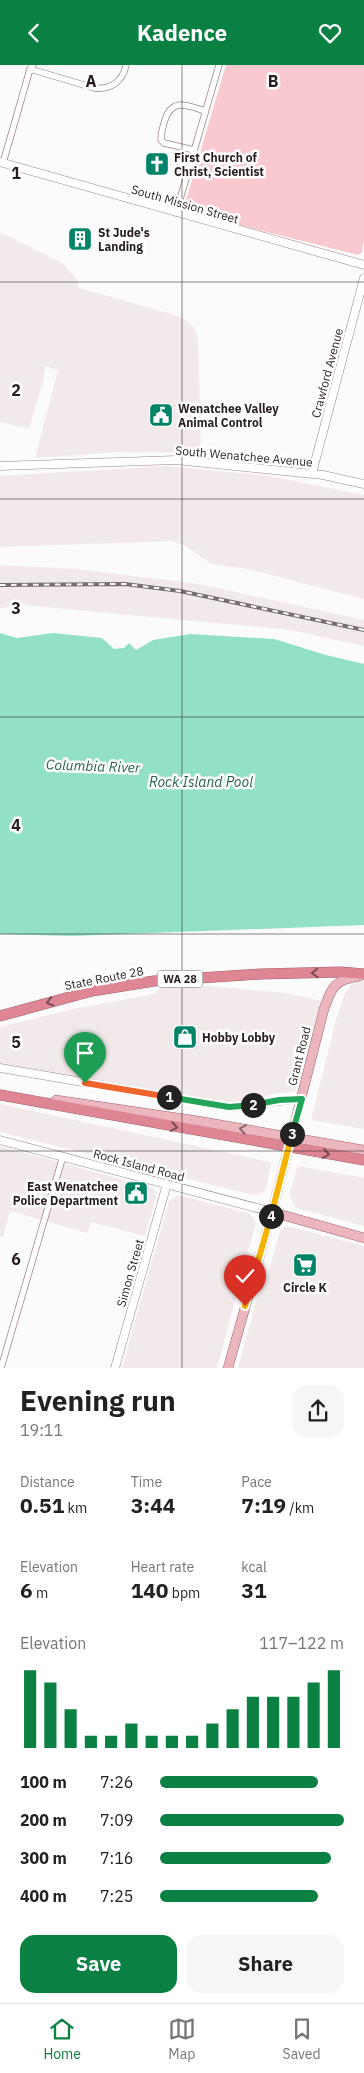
<!DOCTYPE html>
<html lang="en">
<head>
<meta charset="utf-8">
<style>
	body { margin:0; font-family:"IBM Plex Sans",sans-serif; background:#f6f6f6; color:#222; height:100vh; display:flex; flex-direction:column; font-size:19px; white-space:nowrap }
	* { box-sizing:border-box; margin:0 }
	p { font-size:16px; color:#767676 }
	.icon { flex:none; width:28px; height:28px; fill:none; stroke:currentColor; stroke-width:2; stroke-linecap:round; stroke-linejoin:round }
	.map { position:relative; height:1303px; overflow:hidden }
	.details { display:flex; flex-direction:column; background:#fff; flex:1 }
	.details>* { flex:none }
	.pin { position:absolute; display:grid; place-items:center; width:42px; height:42px; color:#fff; margin:-51px -21px; border-radius:50% 50% 50% 0; rotate:-45deg; box-shadow:0 0 5px #0007 }
	.pin .icon { rotate:45deg }
	.km { position:absolute; width:25px; height:25px; margin:-12px; border-radius:50%; background:#222; color:#fff; font-size:14px; line-height:25px; text-align:center }
	.round { display:grid; place-items:center; flex:none; width:52px; height:52px; border-radius:15px; background:#f6f6f6 }
	.headline { display:flex; align-items:center; justify-content:space-between; height:85px; padding:0 20px }
	h1 { font-size:28px; font-weight:700; line-height:38px }
	.figures { display:grid; grid-template-columns:repeat(3,1fr); gap:8px; height:85px; padding:5px 20px }
	.figures div { display:grid; align-content:center }
	.figures b { font-size:21px; font-weight:700 }
	.figures small { font-size:14px; font-weight:400 }
	.figures p { font-size:14px }
	.chart { height:140px; padding:10px 20px }
	.chart p { display:flex; justify-content:space-between }
	.chart svg { width:100%; height:90px; margin-top:5px; stroke:#0b8043; stroke-width:6 }
	.cta { display:flex; gap:10px; margin-top:auto; padding:10px 20px }
	.cta a { flex:1; height:58px; border-radius:15px; background:#0b8043; color:#fff; font-size:20px; font-weight:700; line-height:58px; text-align:center }
	.cta a+a { background:#f6f6f6; color:#222 }
	ul { padding:0 20px; list-style:none; font-size:16px }
	li { display:grid; grid-template-columns:80px 60px 1fr; align-items:center; height:38px }
	li i { height:12px; border-radius:6px; background:#0b8043 }
	header { display:flex; justify-content:space-between; align-items:center; height:65px; padding:0 20px; background:#0b8043; color:#fff; font-size:22px; font-weight:700 }
	.dock { display:flex; justify-content:space-around; align-items:center; height:70px; border-top:1px solid #e0e0e0; background:#fff; font-size:14px; color:#767676 }
	.dock a { display:grid; justify-items:center; gap:2px }
	.dock .on { color:#0b8043 }
	.map>svg:first-child { display:block }
	.built { fill:#f2eaea }
	.green { fill:#f8cad0 }
	.water { fill:#92e1c6 }
	.lines { fill:none; stroke-linecap:round; stroke-linejoin:round }
	.street-casing { stroke:#9f8487; stroke-width:7 }
	.secondary-casing { stroke:#9f8487; stroke-width:9 }
	.primary-casing { stroke:#9f626b; stroke-width:10 }
	.highway-casing { stroke:#9f626b; stroke-width:11 }
	.street { stroke:#fff; stroke-width:5.5 }
	.secondary { stroke:#fff; stroke-width:8 }
	.primary { stroke:#ecb6bf; stroke-width:9 }
	.highway { stroke:#df8694; stroke-width:10 }
	.rail-casing { stroke:#756f70; stroke-width:4 }
	.rail { stroke:#fff; stroke-width:2; stroke-dasharray:5.5; stroke-linecap:butt }
	.oneway { stroke:#7a4d54 }
	.oneway2 { stroke:#8a6a6f }
	.split-1-casing { stroke:#fff; stroke-width:10 }
	.split-2-casing { stroke:#fff; stroke-width:10 }
	.split-3-casing { stroke:#fff; stroke-width:10 }
	.split-4-casing { stroke:#fff; stroke-width:10 }
	.split-5-casing { stroke:#fff; stroke-width:10 }
	.split-1 { stroke:#f0652b; stroke-width:6 }
	.split-2 { stroke:#22a559; stroke-width:6 }
	.split-3 { stroke:#22a559; stroke-width:6 }
	.split-4 { stroke:#f5b400; stroke-width:6 }
	.split-5 { stroke:#f5b400; stroke-width:6 }
	.grid { fill:none; stroke:#281e1f; stroke-width:1; stroke-opacity:0.55 }
	.labels { text-anchor:middle; dominant-baseline:central; stroke-width:5; stroke-linejoin:round; paint-order:stroke }
	.shield { fill:#fff; stroke:#686262; stroke-width:1 }
	.shield-label { font-size:11px; font-weight:bold; fill:#281e1f }
	.poi-label { font-size:12px; font-weight:bold; fill:#281e1f; stroke:#fff; text-anchor:start }
	.street-label { font-size:12px; fill:#281e1f; stroke:#fff }
	.water-label { font-size:14px; font-style:italic; fill:#24614f; stroke:#fff }
	.grid-label { font-size:16px; text-anchor:middle; font-weight:bold; fill:#281e1f; stroke:#fff; stroke-width:5; stroke-linejoin:round; paint-order:stroke }
</style>
</head>
<body>
<header><svg class="icon" aria-label="back" viewBox="0 0 24 24"><path d="M15 5l-7 7 7 7"/></svg>Kadence<svg class="icon" aria-label="heart" viewBox="0 0 24 24"><path d="M12 20l-8-8c-3-5 5-10 8-4 3-6 11-1 8 4z"/></svg></header>
<div class="map">
<svg width="364" height="1303" viewBox="0 0 364 1303">
	<rect width="100%" height="100%" fill="#fbfbfb"/>
	<path class="built" d="M0,167L62,198L78,215L79,223L172,249L184,254L193,261L198,271L201,383L197,388L118,387L35,393L58,305L45,301L44,312L29,364L0,357Z
		M167,401L269,411L364,430V534L248,504L211,499L187,482L173,476L0,482V411Z
		M0,500L77,504L199,519L364,555V581L291,565L23,540L0,543Z
		M355,915H364V1064L311,1055L336,955L344,930Z
		M208,921L286,928L321,936L295,1027L278,1028L237,1037H226L0,1000V962L73,944L154,929L160,923Z
		M0,1039L270,1097L271,1102L265,1126L259,1129L253,1130L0,1067Z
		M0,1081L153,1123L157,1129L145,1171L91,1157L87,1168L10,1146L3,1172L0,1171Z
		M298,1101L364,1113V1161L296,1143L289,1130Z
		M178,1130L250,1149L256,1157L217,1303H122L169,1136Z
		M284,1162H291L364,1181V1303H238L261,1219L268,1209L280,1166Z"/>
	<path class="green" d="M226,0H364V175L362,187L358,190L187,147L184,142Z"/>
	<path class="water" d="M0,568L17,573L53,568L102,573L114,584L124,583L129,578L136,585L153,575L190,569L274,574L326,590L364,599V860L71,871L0,869Z"/>
	<g class="lines">
		<defs>
			<path id="street" d="M30,4L94,23C110,25 123,17 126,0
				M194,85L164,78L161,75C161,68 163,61 165,55C172,32 188,41 205,46
				M3,98L30,4L33,0
				M176,148L219,0
				M1,1303L63,1091"/>
			<path id="secondary" d="M0,97L364,200
				M0,401L176,395L323,410L364,419
				M312,408L364,213
				M0,1003L229,1042C254,1042 277,1034 302,1034
				M0,1075L272,1147
				M115,1303L167,1119"/>
			<path id="primary" d="M56,1035L198,1056L364,1085
				M272,1147L364,1173
				M228,1303L272,1147L324,944C332,922 334,915 359,911"/>
			<path id="highway" d="M0,951L92,926L154,916L261,909L341,907L364,909
				M0,1030L364,1095"/>
		</defs>
		<use href="#street" class="street-casing"/>
		<use href="#secondary" class="secondary-casing"/>
		<use href="#primary" class="primary-casing"/>
		<use href="#highway" class="highway-casing"/>
		<use href="#street" class="street"/>
		<use href="#secondary" class="secondary"/>
		<use href="#primary" class="primary"/>
		<use href="#highway" class="highway"/>
		<defs>
			<path id="rail" d="M0,520L125,519L180,526L364,565"/>
		</defs>
		<use href="#rail" class="rail-casing"/>
		<use href="#rail" class="rail"/>
	</g>
	<defs><path id="oneway-chevron" d="M-2-3.5L2.5 0L-2 3.5" fill="none" stroke-width="1.6" stroke-linecap="round" stroke-linejoin="round" transform="scale(1.25)"/></defs>
	<g class="oneway">
		<use href="#oneway-chevron" transform="translate(315 908) rotate(178)"/>
		<use href="#oneway-chevron" transform="translate(50 937) rotate(165)"/>
		<use href="#oneway-chevron" transform="translate(174 1062) rotate(10)"/>
		<use href="#oneway-chevron" transform="translate(326 1089) rotate(9)"/>
	</g>
	<use class="oneway2" href="#oneway-chevron" transform="translate(243 1064) rotate(-170)"/>
	<g class="lines">
		<defs>
			<path id="split-1" d="M85,1018L169,1032"/>
			<path id="split-2" d="M169,1032L229,1042L253,1040"/>
			<path id="split-3" d="M253,1040L279,1035L302,1034L292,1069"/>
			<path id="split-4" d="M271,1151L292,1069"/>
			<path id="split-5" d="M245,1241L271,1151"/>
		</defs>
		<use href="#split-1" class="split-1-casing"/>
		<use href="#split-2" class="split-2-casing"/>
		<use href="#split-3" class="split-3-casing"/>
		<use href="#split-4" class="split-4-casing"/>
		<use href="#split-5" class="split-5-casing"/>
		<use href="#split-1" class="split-1"/>
		<use href="#split-2" class="split-2"/>
		<use href="#split-3" class="split-3"/>
		<use href="#split-4" class="split-4"/>
		<use href="#split-5" class="split-5"/>
	</g>
	<path class="grid" d="M182,0V1303M0,217H364M0,434H364M0,652H364M0,869H364M0,1086H364"/>
	<defs>
		<symbol id="church-square" viewBox="-11 -11 22 22"><rect x="-9" y="-9" width="18" height="18" rx="4" fill="#008467" stroke="#fff"/><path d="M-1.2-6h2.4v3.5h3.3v2.4h-3.3V6h-2.4V-.1h-3.3v-2.4h3.3Z" fill="#fff"/></symbol>
		<symbol id="building-square" viewBox="-11 -11 22 22"><rect x="-9" y="-9" width="18" height="18" rx="4" fill="#008467" stroke="#fff"/><path d="M-4-6H4V6H1V3H-1V6H-4ZM-2.5-4.3h1.7v1.8h-1.7ZM.8-4.3h1.7v1.8H.8ZM-2.5-1h1.7V.8h-1.7ZM.8-1h1.7V.8H.8Z" fill="#fff"/></symbol>
		<symbol id="civic-square" viewBox="-11 -11 22 22"><rect x="-9" y="-9" width="18" height="18" rx="4" fill="#008467" stroke="#fff"/><path d="M-.6-6.5H3V-4.5H.6V-3L4-1V1h2V6H-6V1h2V-1L-.6-3ZM-1.2 2.5V6h2.4V2.5Z" fill="#fff"/></symbol>
		<symbol id="shop-square" viewBox="-11 -11 22 22"><rect x="-9" y="-9" width="18" height="18" rx="4" fill="#008467" stroke="#fff"/><path d="M-5-2.5h2.3a2.7 3.5 0 0 1 5.4 0H5L5.5 6h-11ZM-1.5-2.5h3a1.5 2.3 0 0 0-3 0Z" fill="#fff"/></symbol>
		<symbol id="supermarket-square" viewBox="-11 -11 22 22"><rect x="-9" y="-9" width="18" height="18" rx="4" fill="#008467" stroke="#fff"/><path d="M-6-5.5h2.5l.6 2H6L4.5 2H-2.5L-4.4-4H-6ZM-1.5 3.2a1.3 1.3 0 1 0 .1 0ZM3 3.2a1.3 1.3 0 1 0 .1 0Z" fill="#fff"/></symbol>
	</defs>
	<g fill-rule="evenodd">
		<use href="#church-square" x="143" y="85" width="28" height="28"/>
		<use href="#building-square" x="66" y="160" width="28" height="28"/>
		<use href="#civic-square" x="147" y="336" width="28" height="28"/>
		<use href="#shop-square" x="171" y="958" width="28" height="28"/>
		<use href="#civic-square" x="122" y="1114" width="28" height="28"/>
		<use href="#supermarket-square" x="291" y="1186" width="28" height="28"/>
	</g>
	<g class="labels">
		<rect class="shield" x="157.5" y="905.5" width="45" height="17" rx="4"/>
		<g class="shield-label">
			<text x="180" y="914">WA 28</text>
		</g>
		<g class="poi-label">
			<text x="174" y="92">First Church of<tspan x="174" dy="14">Christ, Scientist</tspan></text>
			<text x="98" y="167">St Jude's<tspan x="98" dy="14">Landing</tspan></text>
			<text x="178" y="343">Wenatchee Valley<tspan x="178" dy="14">Animal Control</tspan></text>
			<text x="202" y="972">Hobby Lobby</text>
			<text x="118" y="1121" text-anchor="end">East Wenatchee<tspan x="118" dy="14">Police Department</tspan></text>
			<text x="305" y="1222" text-anchor="middle">Circle K</text>
		</g>
		<g class="street-label">
			<text transform="translate(185 139) rotate(16)">South Mission Street</text>
			<text transform="translate(327 308) rotate(-75)">Crawford Avenue</text>
			<text transform="translate(244 391) rotate(5)">South Wenatchee Avenue</text>
			<text transform="translate(104 913) rotate(-11)">State Route 28</text>
			<text transform="translate(299 991) rotate(-76)">Grant Road</text>
			<text transform="translate(139 1100) rotate(15)">Rock Island Road</text>
			<text transform="translate(130 1208) rotate(-74)">Simon Street</text>
		</g>
		<g class="water-label">
			<text transform="translate(93 701) rotate(2)">Columbia River</text>
			<text x="201" y="717">Rock Island Pool</text>
		</g>
	</g>
	<g class="grid-label">
		<text x="91" y="22">A</text>
		<text x="273" y="22">B</text>
		<text x="16" y="114">1</text>
		<text x="16" y="331">2</text>
		<text x="16" y="549">3</text>
		<text x="16" y="766">4</text>
		<text x="16" y="983">5</text>
		<text x="16" y="1200">6</text>
	</g>
</svg>
<div class="pin" style="left:85px;top:1018px;background:#1e9e55"><svg class="icon" aria-label="arrive" viewBox="0 0 24 24"><path d="M6 21V4h12l-3 4 3 4H6"/></svg></div>
<div class="pin" style="left:245px;top:1241px;background:#d93025"><svg class="icon" aria-label="check" viewBox="0 0 24 24"><path d="M5 12l5 5 9-10"/></svg></div>
<b class="km" style="left:169px;top:1032px">1</b>
<b class="km" style="left:253px;top:1040px">2</b>
<b class="km" style="left:292px;top:1069px">3</b>
<b class="km" style="left:271px;top:1151px">4</b>
</div>
<section class="details">
<div class="headline"><div><h1>Evening run</h1><p>19:11</p></div><a class="round"><svg class="icon" aria-label="share" viewBox="0 0 24 24"><path d="M12 15V3M7 8l5-5 5 5M5 13v7h14v-7"/></svg></a></div>
<div class="figures">
<div><p>Distance</p><b>0.51<small> km</small></b></div>
<div><p>Time</p><b>3:44</b></div>
<div><p>Pace</p><b>7:19<small> /km</small></b></div>
</div>
<div class="figures">
<div><p>Elevation</p><b>6<small> m</small></b></div>
<div><p>Heart rate</p><b>140<small> bpm</small></b></div>
<div><p>kcal</p><b>31</b></div>
</div>
<div class="chart"><p><span>Elevation</span>117–122 m</p>
<svg viewBox="0 0 160 44" preserveAspectRatio="none"><path d="M5 44V6M15 44V12M25 44V25M35 44V38M45 44V38M55 44V32M65 44V38M75 44V38M85 44V38M95 44V32M105 44V25M115 44V19M125 44V19M135 44V19M145 44V12M155 44V6"/></svg>
</div>
<ul>
<li><b>100 m</b>7:26<i style="width:86%"></i></li>
<li><b>200 m</b>7:09<i style="width:100%"></i></li>
<li><b>300 m</b>7:16<i style="width:93%"></i></li>
<li><b>400 m</b>7:25<i style="width:86%"></i></li>
</ul>
<div class="cta"><a>Save</a><a>Share</a></div>
</section>
<nav class="dock">
<a class="on"><svg class="icon" aria-label="home" viewBox="0 0 24 24"><path d="M3 11l9-7 9 7M6 9v11h12V9"/></svg>Home</a>
<a><svg class="icon" aria-label="map" viewBox="0 0 24 24"><path d="M3 6l6-2 6 2 6-2v14l-6 2-6-2-6 2zM9 4v14M15 6v14"/></svg>Map</a>
<a><svg class="icon" aria-label="saved" viewBox="0 0 24 24"><path d="M7 4h10v16l-5-4-5 4z"/></svg>Saved</a>
</nav>
</body>
</html>
